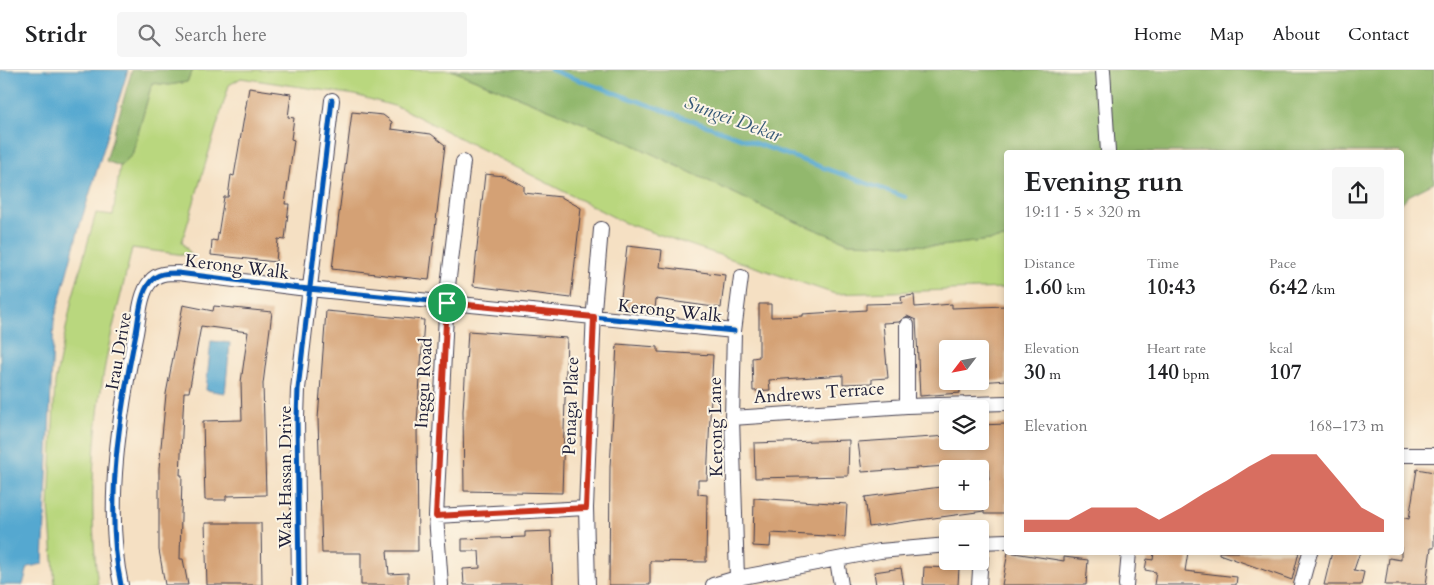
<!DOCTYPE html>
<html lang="en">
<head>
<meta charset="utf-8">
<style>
	body { margin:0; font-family:Cardo,serif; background:#f6f6f6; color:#202124; height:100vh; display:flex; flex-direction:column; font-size:19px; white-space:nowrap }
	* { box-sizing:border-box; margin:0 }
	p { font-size:16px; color:#757577 }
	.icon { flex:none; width:28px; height:28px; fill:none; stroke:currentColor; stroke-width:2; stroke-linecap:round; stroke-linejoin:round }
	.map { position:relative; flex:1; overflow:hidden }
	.drawer { position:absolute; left:1004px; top:80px; width:400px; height:405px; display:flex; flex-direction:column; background:#fff; border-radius:5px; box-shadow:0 2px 8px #0003 }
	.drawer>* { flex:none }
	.needle { width:32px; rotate:238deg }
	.tools { position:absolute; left:939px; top:270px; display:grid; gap:10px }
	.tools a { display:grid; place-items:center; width:50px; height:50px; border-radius:5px; background:#fff; box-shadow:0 2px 8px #0003; font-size:25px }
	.pin { position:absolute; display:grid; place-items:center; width:42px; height:42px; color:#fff; margin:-21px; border:2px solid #fff; border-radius:50%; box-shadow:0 1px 5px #0007 }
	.round { display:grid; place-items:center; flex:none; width:52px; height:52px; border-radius:5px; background:#f6f6f6 }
	.headline { display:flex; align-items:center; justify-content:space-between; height:85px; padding:0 20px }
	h1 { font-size:28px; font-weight:600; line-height:38px }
	.figures { display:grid; grid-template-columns:repeat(3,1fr); gap:8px; height:85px; padding:5px 20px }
	.figures div { display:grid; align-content:center }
	.figures b { font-size:21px; font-weight:600 }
	.figures small { font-size:14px; font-weight:400 }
	.figures p { font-size:14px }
	.chart { height:140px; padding:10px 20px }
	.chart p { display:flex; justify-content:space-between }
	.chart svg { width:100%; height:90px; margin-top:5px; fill:#c8321e; opacity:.7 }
	header { display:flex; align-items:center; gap:30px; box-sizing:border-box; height:70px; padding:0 25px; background:#fff; border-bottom:1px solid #e0e0e0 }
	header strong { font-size:24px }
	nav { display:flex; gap:28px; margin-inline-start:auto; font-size:18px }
	.search { width:350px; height:45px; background:#f6f6f6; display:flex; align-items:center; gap:12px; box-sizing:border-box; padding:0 18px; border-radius:5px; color:#757577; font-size:19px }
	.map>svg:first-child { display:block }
	.green { fill:#b9d77e; stroke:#6e7c5c }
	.forest { fill:#92b86d; stroke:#5a6d54 }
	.water { fill:#54a8d0; stroke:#3b6586 }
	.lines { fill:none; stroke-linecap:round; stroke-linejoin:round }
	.stream { stroke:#54a8d0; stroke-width:4.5 }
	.building { fill:#d4a174 }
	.minor-casing { stroke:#423e4f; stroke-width:16 }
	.minor { stroke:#fff; stroke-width:14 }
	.cycleway-casing { stroke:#fcf5e5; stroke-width:8 }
	.cycleway { stroke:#0057b8; stroke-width:5 }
	.route-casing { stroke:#fff; stroke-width:10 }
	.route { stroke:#c8321e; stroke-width:6 }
	.labels { text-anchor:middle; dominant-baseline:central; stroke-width:4; stroke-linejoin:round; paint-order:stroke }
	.street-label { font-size:18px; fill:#22223b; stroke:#fcf5e5 }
	.water-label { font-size:19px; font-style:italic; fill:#365877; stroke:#fcf5e5 }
</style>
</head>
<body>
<header>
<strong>Stridr</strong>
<div class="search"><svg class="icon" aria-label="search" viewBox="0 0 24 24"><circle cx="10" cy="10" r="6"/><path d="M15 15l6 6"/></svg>Search here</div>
<nav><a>Home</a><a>Map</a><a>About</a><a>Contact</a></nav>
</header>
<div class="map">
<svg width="1434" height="515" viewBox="0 0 1434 515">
	<rect width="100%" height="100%" fill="#fcf5e5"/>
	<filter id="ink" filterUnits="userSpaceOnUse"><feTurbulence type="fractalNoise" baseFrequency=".02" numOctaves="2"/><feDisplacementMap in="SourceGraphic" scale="10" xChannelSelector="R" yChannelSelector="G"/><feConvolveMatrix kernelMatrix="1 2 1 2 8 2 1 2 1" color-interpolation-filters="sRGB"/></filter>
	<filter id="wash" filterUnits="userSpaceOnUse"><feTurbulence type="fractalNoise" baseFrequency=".0096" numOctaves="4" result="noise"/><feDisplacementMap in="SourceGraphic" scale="20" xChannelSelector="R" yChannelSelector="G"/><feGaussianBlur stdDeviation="1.12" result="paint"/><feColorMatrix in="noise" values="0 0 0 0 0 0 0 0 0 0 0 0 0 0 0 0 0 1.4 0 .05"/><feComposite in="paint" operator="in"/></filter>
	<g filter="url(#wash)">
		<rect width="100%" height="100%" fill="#f5e0c3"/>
		<path class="green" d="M193,0H451L615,66L777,144L849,173L941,176L1006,168V218L835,224L625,153L401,38L355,25L241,8L229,15L182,172L192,186L132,178C123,219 111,260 104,301C92,372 89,444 98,515H55L49,437L55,313L72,229L96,143L113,145L120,96L132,85L152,13L169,15L187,12Z"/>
		<path class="forest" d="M132,0H193L187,12L169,15L152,13L132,85L120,96L106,91Z
			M451,0H1434V113L1410,125L1401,133V82H1006V168L941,176L849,173L777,144L615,66Z"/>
		<path class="water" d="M0,0H128L79,158L54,251L43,494L28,497L23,515H0Z
			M211,271L230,273L225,323L206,320Z"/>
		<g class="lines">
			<path class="stream" d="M551,0L905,127"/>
		</g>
		<g id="blocks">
			<path class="building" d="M249,18L291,24L288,47L294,48L291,69L294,70L285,134H289L285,170L278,169L276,192L211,185L212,170L217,171L224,127H228L231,105L234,106Z
				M352,42L383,45L392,52L391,59L431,64L445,75L429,210L332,199Z
				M485,104L504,106L524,116V123L561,127L581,138L571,228L473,216Z
				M627,176L662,180L660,197L725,205L721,238L656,229L655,240L620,236Z
				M914,225L915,237L952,234V238L1006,236V310L980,312V279H948V311H960V323L920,326L916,250L907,246L899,252L883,253L888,308L872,309V313L843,314V305L769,310L770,320L753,321L752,288L759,287V234H771V247L803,246V244L866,240V234L902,233L901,227Z
				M183,235L213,241L214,236L272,242L263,314L266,425L226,426V430H205L203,351L242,350L241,312L248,262L201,256L189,322H184L180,405H182L180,489H183L188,515H165L159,480V398L166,324Z
				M326,241L424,250L417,353L418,481H387L389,504L408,503V515H361V483H322L318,349Z
				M468,261L567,268L562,423L464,421L463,341Z
				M617,274L658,277V282L713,285L707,410H698V424L707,425L706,492L650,491V515H609L610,397Z
				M1006,354V444H984V441L869,457L865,427L948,416V431H983V411L989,410L988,393L862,402L858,372L948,366V371H981L980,355Z
				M849,370L848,406L755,408L754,373Z
				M1417,399L1434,402V478H1431L1426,515H1385L1389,488L1401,490V447L1409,449Z
				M754,428L847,434L845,467L771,463L770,477L753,476Z
				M205,453H261L262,515H207Z
				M551,461L553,515H464L463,499L480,498L479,481H462V469L525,467V462Z
				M1008,482L1064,491V487L1088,490L1086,515H1002Z
				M1154,482H1188L1185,501L1237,507L1236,515H1154L1156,502L1145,500L1147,489L1153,490Z
				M1219,482H1299L1292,510L1219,484Z
				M1332,482H1360L1354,500L1364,502L1361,515H1324Z
				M924,497L959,498L958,515H923Z
				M901,498L904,515H876L874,502Z"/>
		</g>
	</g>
	<g filter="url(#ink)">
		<use href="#blocks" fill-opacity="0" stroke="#423e4f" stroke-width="1"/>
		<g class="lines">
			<defs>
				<path id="minor" d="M1103,0L1108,82
					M907,255V336
					M732,348L907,336L1006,333
					M1401,385H1434
					M436,446L586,438
					M980,472L1006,471
					M837,490L841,515
					M737,508L732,348L734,261L741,207
					M121,515C104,437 120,340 136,263C139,247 140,224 150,212C157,203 167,203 178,203L299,218L734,261
					M299,515L297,348L298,319L332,30
					M441,515L436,446L447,224L463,92
					M588,515L586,438L594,240L601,159
					M713,515L737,508L880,481L948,475
					M979,515L982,472
					M1126,515L1129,482
					M1301,515L1310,482"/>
			</defs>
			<use href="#minor" class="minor-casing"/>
			<use href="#minor" class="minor"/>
			<defs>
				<path id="cycleway" d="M121,515C104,437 120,340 136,263C139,247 140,224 150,212C157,203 167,203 178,203L299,218L734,261
					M299,515L297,348L298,319L332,30"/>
			</defs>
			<use href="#cycleway" class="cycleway-casing"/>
			<use href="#cycleway" class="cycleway"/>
		</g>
	</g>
	<g class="lines" filter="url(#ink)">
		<defs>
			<path id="route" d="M447,233L594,247L586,438L436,446Z"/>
		</defs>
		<use href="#route" class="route-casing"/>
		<use href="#route" class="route"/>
	</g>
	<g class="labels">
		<g class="street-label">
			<text transform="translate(237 197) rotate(7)">Kerong Walk</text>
			<text transform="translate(670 241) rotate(6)">Kerong Walk</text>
			<text transform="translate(119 281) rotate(-80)">Irau Drive</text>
			<text transform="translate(424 313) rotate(-87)">Inggu Road</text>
			<text transform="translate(819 323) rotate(-4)">Andrews Terrace</text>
			<text transform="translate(571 336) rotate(-88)">Penaga Place</text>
			<text transform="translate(716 357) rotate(-91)">Kerong Lane</text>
			<text transform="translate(285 407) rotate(-90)">Wak Hassan Drive</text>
		</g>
		<g class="water-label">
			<text transform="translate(733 49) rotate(20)">Sungei Dekar</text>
		</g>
	</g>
</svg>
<div class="tools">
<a><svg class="needle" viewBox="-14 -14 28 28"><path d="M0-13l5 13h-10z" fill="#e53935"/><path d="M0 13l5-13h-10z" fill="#757577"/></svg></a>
<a><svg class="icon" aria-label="layers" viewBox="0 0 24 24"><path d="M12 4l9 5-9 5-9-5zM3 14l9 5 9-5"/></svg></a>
<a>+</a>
<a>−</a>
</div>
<div class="pin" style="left:447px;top:233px;background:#1e9e55"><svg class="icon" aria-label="arrive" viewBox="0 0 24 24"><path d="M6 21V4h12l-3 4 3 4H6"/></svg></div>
<section class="drawer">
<div class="headline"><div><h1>Evening run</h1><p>19:11 · 5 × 320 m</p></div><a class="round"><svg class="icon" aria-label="share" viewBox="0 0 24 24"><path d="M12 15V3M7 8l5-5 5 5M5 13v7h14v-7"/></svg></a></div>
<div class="figures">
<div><p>Distance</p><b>1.60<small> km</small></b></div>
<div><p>Time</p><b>10:43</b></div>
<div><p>Pace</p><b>6:42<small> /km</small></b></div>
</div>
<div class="figures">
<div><p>Elevation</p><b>30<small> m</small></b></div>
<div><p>Heart rate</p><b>140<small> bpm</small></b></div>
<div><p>kcal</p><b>107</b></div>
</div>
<div class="chart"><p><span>Elevation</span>168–173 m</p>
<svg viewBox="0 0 160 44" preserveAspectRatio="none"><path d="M0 44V38L10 38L20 38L30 32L40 32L50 32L60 38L70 32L80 25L90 19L100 12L110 6L120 6L130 6L140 19L150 32L160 38V44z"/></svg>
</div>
</section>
</div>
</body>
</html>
